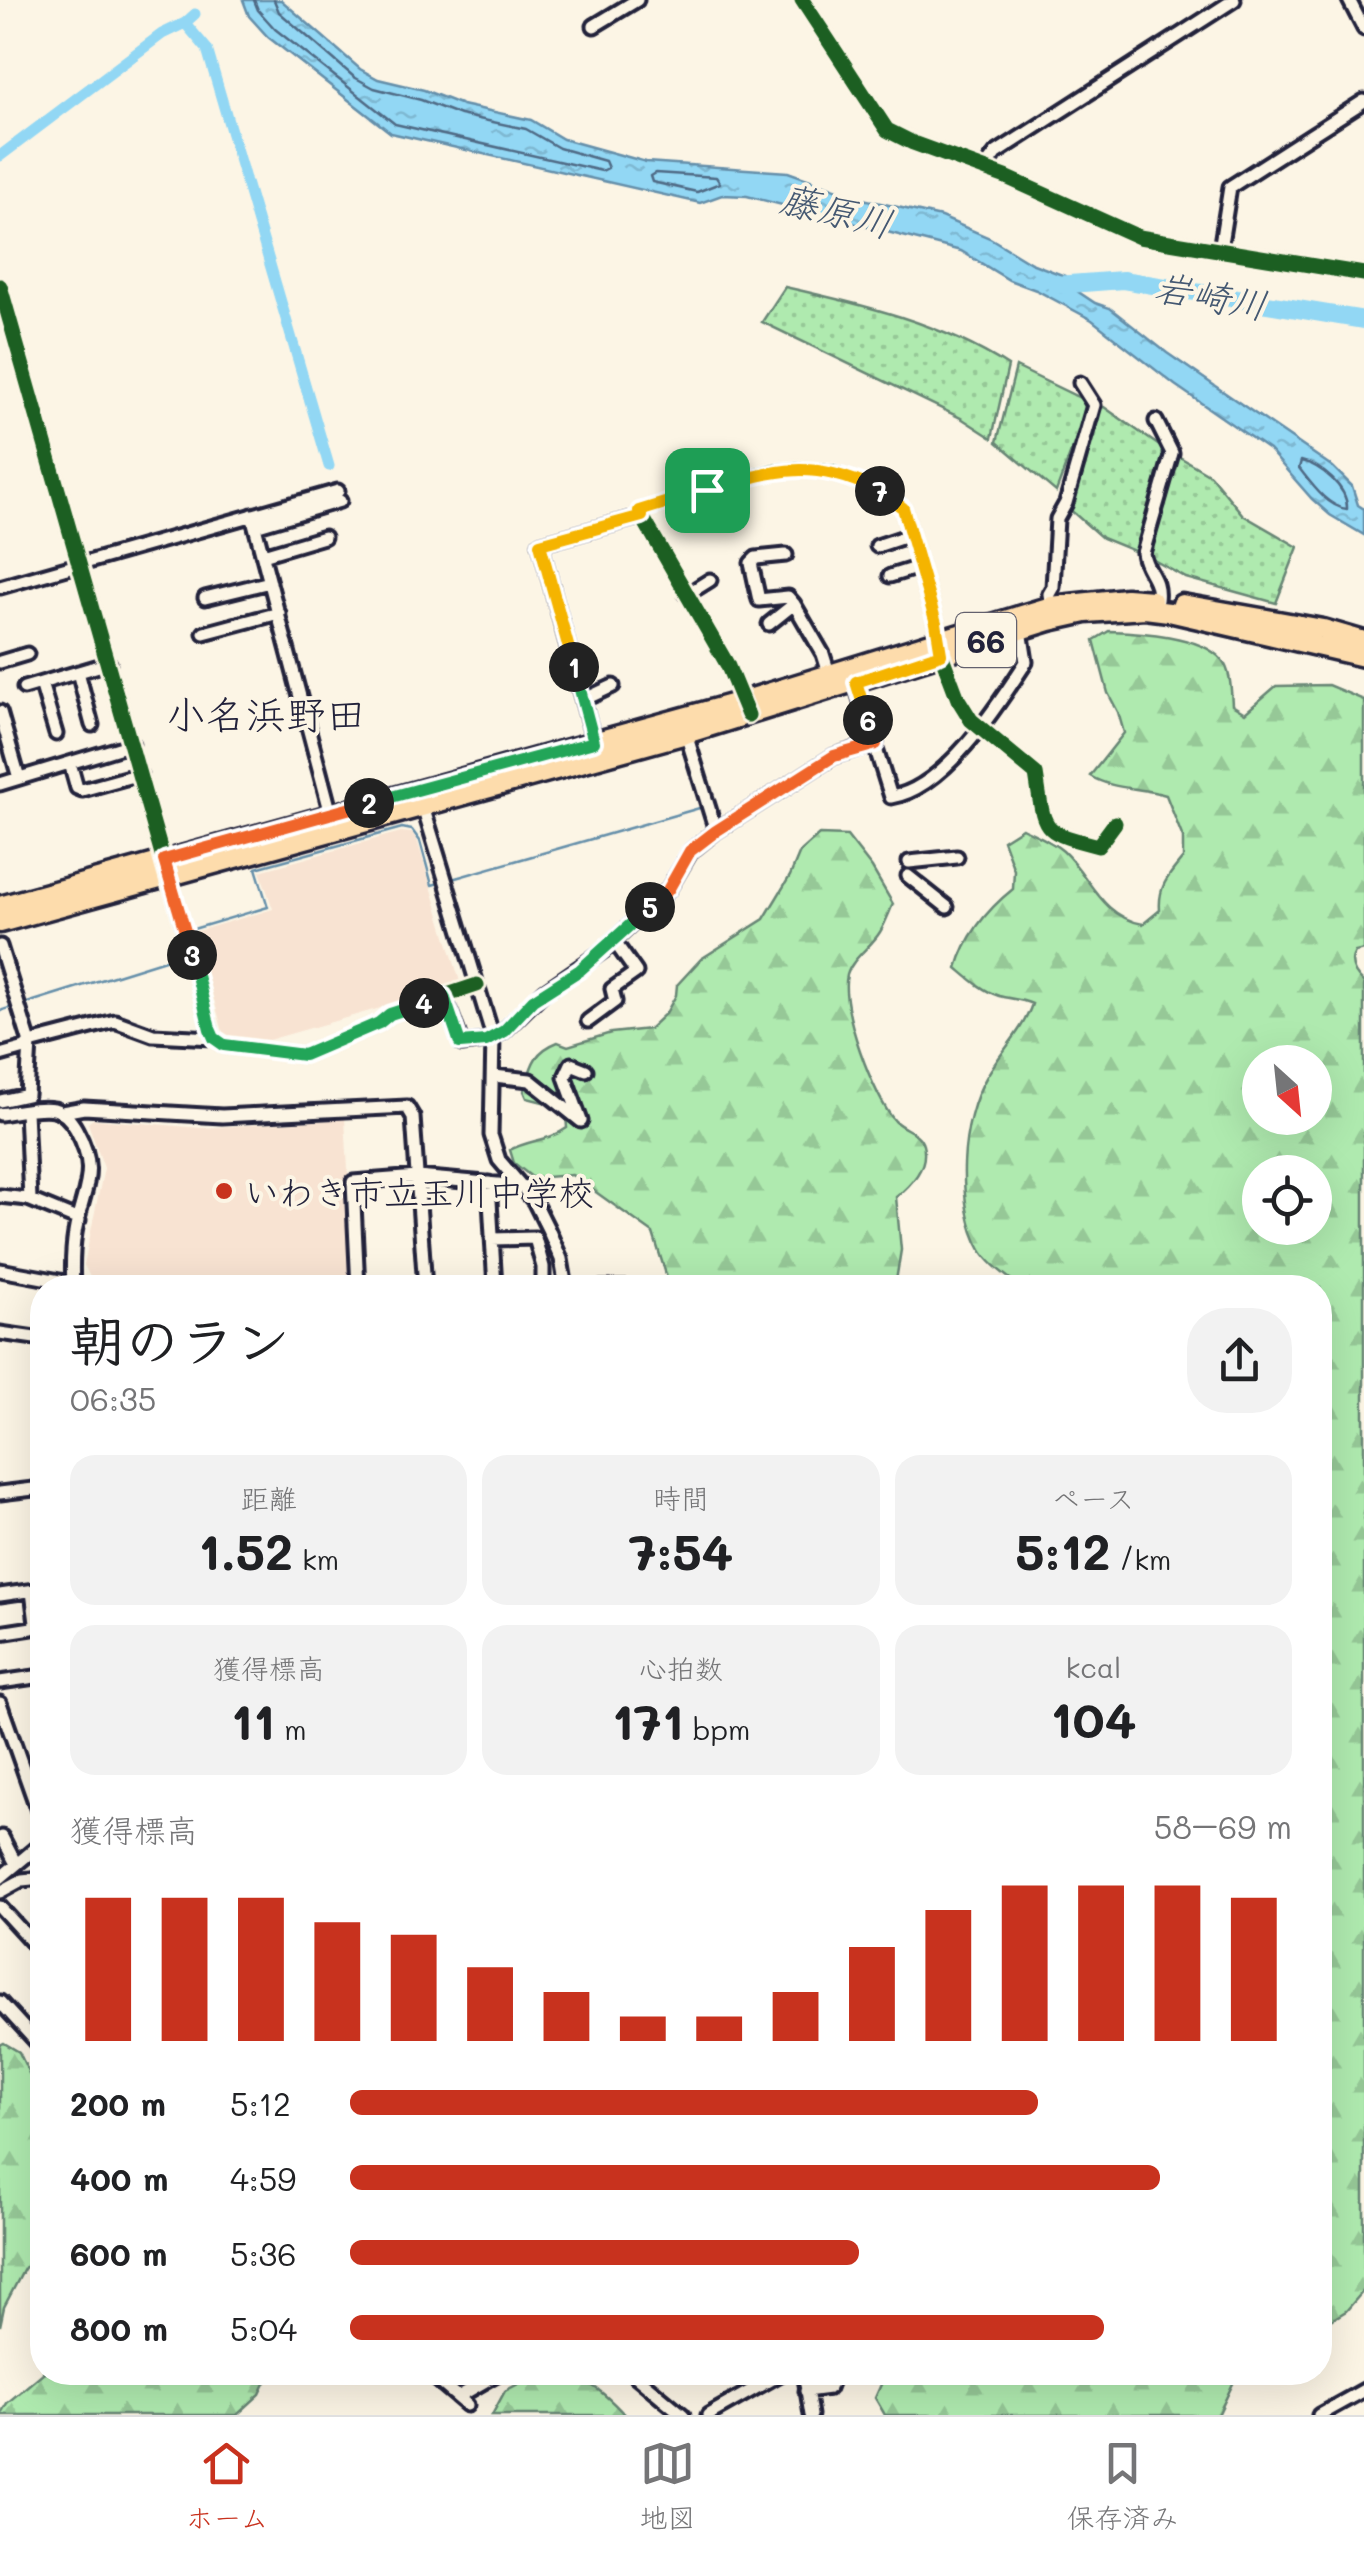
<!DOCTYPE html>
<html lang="ja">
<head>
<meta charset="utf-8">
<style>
	body { margin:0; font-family:Mali,"Klee One",sans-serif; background:#f2f2f2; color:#202124; height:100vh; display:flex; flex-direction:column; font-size:38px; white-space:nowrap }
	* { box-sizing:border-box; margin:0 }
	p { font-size:32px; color:#757577 }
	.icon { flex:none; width:55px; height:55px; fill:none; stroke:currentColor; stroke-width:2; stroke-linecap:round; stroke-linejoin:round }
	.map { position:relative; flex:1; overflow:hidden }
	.details { position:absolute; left:30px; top:1275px; width:1302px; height:1110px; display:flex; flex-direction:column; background:#fff; border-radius:40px; box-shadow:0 10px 40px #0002 }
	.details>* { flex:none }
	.needle { width:65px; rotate:153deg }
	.buttons { position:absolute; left:1242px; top:1045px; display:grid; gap:20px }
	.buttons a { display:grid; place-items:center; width:90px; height:90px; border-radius:50%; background:#fff; box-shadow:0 10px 40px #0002; font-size:50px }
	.pin { position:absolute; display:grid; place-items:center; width:85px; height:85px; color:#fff; margin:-42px; border-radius:20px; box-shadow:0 5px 15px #0006 }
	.km { position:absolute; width:50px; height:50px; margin:-25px; border-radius:50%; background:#222; color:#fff; font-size:28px; line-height:50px; text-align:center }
	.round { display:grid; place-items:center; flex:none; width:105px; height:105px; border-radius:40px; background:#f2f2f2 }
	.headline { display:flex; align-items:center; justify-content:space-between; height:170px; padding:0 40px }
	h1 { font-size:55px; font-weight:700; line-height:75px }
	.metrics { display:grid; grid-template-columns:repeat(3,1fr); gap:15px; height:170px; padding:10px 40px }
	.metrics div { display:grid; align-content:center; border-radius:25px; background:#f2f2f2; text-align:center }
	.metrics b { font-size:50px; font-weight:700 }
	.metrics small { font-size:28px; font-weight:400 }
	.metrics p { font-size:28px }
	.chart { height:280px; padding:20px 40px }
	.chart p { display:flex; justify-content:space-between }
	.chart svg { width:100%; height:180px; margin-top:10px; stroke:#c8321e; stroke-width:6 }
	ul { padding:0 40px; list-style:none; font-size:32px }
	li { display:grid; grid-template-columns:160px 120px 1fr; align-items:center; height:75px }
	li i { height:25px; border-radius:12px; background:#c8321e }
	.menu { display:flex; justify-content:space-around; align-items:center; height:140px; border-top:2px solid #e0e0e0; background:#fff; font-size:28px; color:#757577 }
	.menu a { display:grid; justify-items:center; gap:5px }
	.menu .active { color:#c8321e }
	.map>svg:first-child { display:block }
	.built { fill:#f8e3d2 }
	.green { fill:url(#green-dots); stroke:#688675; stroke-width:2.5 }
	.forest { fill:url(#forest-firs); stroke:#688675; stroke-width:2.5; fill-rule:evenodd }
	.water { fill:url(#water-ripples); stroke:#658faa; stroke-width:2.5 }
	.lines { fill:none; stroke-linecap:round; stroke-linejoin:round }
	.shore { stroke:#4f6a85; stroke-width:2.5 }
	.stream { stroke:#658faa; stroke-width:2.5 }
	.canal { stroke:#92d7f4; stroke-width:11 }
	.river { stroke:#92d7f4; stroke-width:18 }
	.street-casing { stroke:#22223b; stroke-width:19 }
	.primary-casing { stroke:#22223b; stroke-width:25 }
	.street { stroke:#fcf5e5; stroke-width:11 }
	.primary { stroke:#fddcac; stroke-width:18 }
	.cycleway-casing { stroke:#fcf5e5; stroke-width:21 }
	.cycleway { stroke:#1b5e20; stroke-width:15 }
	.split-1-casing { stroke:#fff; stroke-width:20 }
	.split-2-casing { stroke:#fff; stroke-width:20 }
	.split-3-casing { stroke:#fff; stroke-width:20 }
	.split-4-casing { stroke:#fff; stroke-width:20 }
	.split-5-casing { stroke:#fff; stroke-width:20 }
	.split-6-casing { stroke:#fff; stroke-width:20 }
	.split-7-casing { stroke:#fff; stroke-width:20 }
	.split-8-casing { stroke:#fff; stroke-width:20 }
	.split-1 { stroke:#f5b400; stroke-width:12 }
	.split-2 { stroke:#22a559; stroke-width:12 }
	.split-3 { stroke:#f0652b; stroke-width:12 }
	.split-4 { stroke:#22a559; stroke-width:12 }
	.split-5 { stroke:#22a559; stroke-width:12 }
	.split-6 { stroke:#f0652b; stroke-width:12 }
	.split-7 { stroke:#f5b400; stroke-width:12 }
	.split-8 { stroke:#f5b400; stroke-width:12 }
	.poi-dot { fill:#c8321e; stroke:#fcf5e5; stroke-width:4 }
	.labels { text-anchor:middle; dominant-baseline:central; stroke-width:8; stroke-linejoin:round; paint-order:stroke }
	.shield { fill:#fcf5e5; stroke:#63616e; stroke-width:2.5 }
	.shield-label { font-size:32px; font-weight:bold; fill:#22223b }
	.poi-label { font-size:35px; fill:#22223b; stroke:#fcf5e5; text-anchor:start }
	.water-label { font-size:38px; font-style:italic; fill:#445872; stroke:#fcf5e5 }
	.quarter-label { font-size:40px; fill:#22223b; stroke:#fcf5e5 }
</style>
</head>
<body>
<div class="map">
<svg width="1364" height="2415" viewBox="0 0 1364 2415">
	<defs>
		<pattern id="green-dots" width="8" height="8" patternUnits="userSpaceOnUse" patternTransform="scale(2.5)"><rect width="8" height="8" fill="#afeaaf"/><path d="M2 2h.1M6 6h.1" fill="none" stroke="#96c897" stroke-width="1.8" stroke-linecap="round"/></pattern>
		<pattern id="forest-firs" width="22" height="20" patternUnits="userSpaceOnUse" patternTransform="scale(2.5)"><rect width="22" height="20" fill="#afeaaf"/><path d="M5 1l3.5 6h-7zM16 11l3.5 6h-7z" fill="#96c897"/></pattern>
		<pattern id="water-ripples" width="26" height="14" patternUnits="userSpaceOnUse" patternTransform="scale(2.5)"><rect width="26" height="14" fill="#92d7f4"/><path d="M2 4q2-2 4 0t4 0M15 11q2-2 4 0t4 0" fill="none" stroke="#7eb8d2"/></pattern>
	</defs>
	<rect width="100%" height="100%" fill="#fcf5e5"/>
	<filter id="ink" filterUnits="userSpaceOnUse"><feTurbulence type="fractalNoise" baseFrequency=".01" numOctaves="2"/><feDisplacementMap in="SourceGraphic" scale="20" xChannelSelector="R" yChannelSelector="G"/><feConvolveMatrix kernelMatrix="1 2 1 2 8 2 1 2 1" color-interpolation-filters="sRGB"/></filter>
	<g filter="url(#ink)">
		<path class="built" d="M401,832L412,833L417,840L461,985L258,1043L223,1037L196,956L194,932L273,909L260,871Z
			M93,1119L201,1128L345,1119L355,1287H117L91,1279L84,1265L104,1168L88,1123Z"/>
		<path class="green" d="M785,287C861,304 942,323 1008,366L992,438L961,418L762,322Z
			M1016,367L1086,401L1088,406L1056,492L997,442Z
			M1104,407L1168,452L1139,553L1102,538L1067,507L1094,408Z
			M1178,456L1210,475L1243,515L1298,547L1276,603L1186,578L1150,558Z"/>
		<path class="forest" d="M1109,631C1139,632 1201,635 1222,660C1231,671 1231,690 1232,705L1245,713L1276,686L1328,685L1364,700V950L1355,952C1348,964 1354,974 1364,983V2290L1346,2311L1320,2327V1288L1020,1287C1007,1276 989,1264 981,1250C955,1204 960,1121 987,1076C1001,1051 1023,1031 1032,1004C1021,999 1010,999 999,996C983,991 970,979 957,968C966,936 988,909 1013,889L1014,870L1003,840L1022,828C1036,835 1052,841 1063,851C1091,877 1100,916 1143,924L1160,910C1158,886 1169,875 1183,858V838L1166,795C1140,787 1113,790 1090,776L1124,733L1118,712L1108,693L1094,640ZM1260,1062H1315V1118H1260ZM1260,1172H1315V1228H1260Z
			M819,835L847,836L872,868L893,904C889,913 885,924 880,932C871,947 852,958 847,975C839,1006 874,1098 895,1121C905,1131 919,1131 923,1145C929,1167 911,1185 896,1197L901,1250L895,1287H670L653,1233L572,1175L533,1178L514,1163L510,1150C528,1140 549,1141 567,1128L566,1114L556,1102H543L527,1098L524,1091C531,1068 532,1052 558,1042L568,1046L611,1033L649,1029L666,1013L676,995L677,985L701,959L764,919L790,876L800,852Z
			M4,2043L19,2052L42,2101V2245L24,2269L4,2307L0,2326V2045Z
			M43,2373V2372L270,2373L260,2394L237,2415H0L7,2403Z
			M539,2373C580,2372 597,2385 625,2415H492L505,2391Z
			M886,2373V2372L1238,2373L1218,2415H885L875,2398Z"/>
		<path class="water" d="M243,0H281L360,69L378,79L424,90L462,105L531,120L563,139L646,162L788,172L863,199L941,217L990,238L1031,263L1065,276L1074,289L1095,303L1110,308L1167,353L1333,467L1352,486L1358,505L1364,509V535L1330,515L1312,499L1269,450L1175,385L1092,320L1036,290L1009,280L961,251L747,196L722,195L700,203L391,133L268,37L249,16Z"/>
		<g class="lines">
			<path class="shore" d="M254,0L258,10L275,29L395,124L602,171L608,168L605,161L559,148L526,129L460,115L421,100L374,88L354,77L279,12L274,0
				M655,173L716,177L720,183L697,192L652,182L650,176Z
				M1301,461C1320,465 1348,487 1347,509C1327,507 1311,483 1299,468Z"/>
			<path class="stream" d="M452,879L703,807
				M196,950L190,930L268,907L256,868L402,828L412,830L420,841L432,885L439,883
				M24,1004L184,954
				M0,1011L12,1007"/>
			<path class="canal" d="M185,23L207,49L329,466
				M0,156L162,34L185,23L195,14"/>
			<path class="river" d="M1056,285L1123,280L1364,320"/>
			<defs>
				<path id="street" d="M802,0L887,130L913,143L1006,177L1139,237L1364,274
					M1349,0L1364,29
					M594,26L637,0
					M984,169L996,153L1234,0
					M1220,250L1230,187L1364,101
					M0,286L214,1038L225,1045L304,1055L379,1023L390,1014L477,985
					M1156,421L1172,453L1143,553C1146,573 1160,577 1157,600
					M252,515L331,814
					M255,526L340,501
					M877,546L910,535
					M263,555L324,537
					M786,555L756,558L751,563L759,600L788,597L794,604L823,654L829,673
					M890,576L919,567
					M0,587L338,491
					M686,595L710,580
					M205,598L270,582
					M1051,606L1049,594L1053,587L1057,519L1066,503L1094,405L1080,383
					M769,624L794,604
					M204,633L279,613
					M0,662L27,654
					M78,672L92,725
					M855,682L891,797C945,789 998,705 1026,662L1021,630
					M41,683L56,734
					M24,688L109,663
					M583,700L613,686
					M743,703L727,664L639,511L772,471L797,469L833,472L896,500L903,508L936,623L941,654L958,699L971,720L1036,774C1045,831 1039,831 1098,846L1115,823
					M0,712L19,778
					M686,734L716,831
					M594,742L540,544L642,516
					M70,763L77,788L82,790L140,774
					M0,784L132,744
					M422,803L493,1037L491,1135L499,1160L534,1201L548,1229L561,1259L566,1288
					M909,862L957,857
					M908,876L947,907
					M0,946L30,1043L115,1021L153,1035L214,1038
					M444,996L462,1044L486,1041L504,1031L545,991L603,951L668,890L691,851L716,831L834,756L876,743
					M588,1021L615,1001L612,989L636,972L614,941
					M0,1055L25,1048L30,1043L27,1095L0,1101
					M494,1076L530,1080L581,1121L565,1077L571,1064L586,1070
					M26,1111L30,1199
					M62,1112L84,1108L222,1116L407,1107L413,1117L425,1288
					M0,1114C16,1112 38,1106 54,1109C65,1112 71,1120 76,1129C101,1174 82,1189 75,1233C72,1251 72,1269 73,1288
					M489,1183L495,1288
					M0,1196L28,1199L79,1220
					M492,1239L535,1238L543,1267V1288
					M0,1270L60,1281L75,1288
					M358,1288L353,1182L417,1177L522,1186
					M600,1288H660
					M0,1333L42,1339
					M0,1493L42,1488
					M0,1595L42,1589
					M0,1633L32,1628L36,1623L32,1591
					M0,1682L42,1676
					M0,1703L42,1822
					M2,1837L16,1864
					M0,1878L42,1843
					M0,1892L22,1880L42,1878
					M0,1907L42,1953
					M0,2002L42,2048
					M428,2372L467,2405
					M631,2372L683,2415
					M804,2372L811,2415
					M806,2391L829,2388L835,2372
					M458,2397L501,2372
					M708,2415L784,2372
					M1319,2415L1364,2390"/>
				<path id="primary" d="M1182,604L1323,629L1364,641
					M0,906L742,701L1051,606L1126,598L1152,600
					M0,923L686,734L1050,621L1086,613L1145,609L1169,612L1364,657"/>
			</defs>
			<use href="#street" class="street-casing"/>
			<use href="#primary" class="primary-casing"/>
			<use href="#street" class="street"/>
			<use href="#primary" class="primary"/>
			<defs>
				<path id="cycleway" d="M802,0L887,130L913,143L1006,177L1139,237L1364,274
					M0,286L214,1038L225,1045L304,1055L379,1023L390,1014L477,985
					M748,715L727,664L639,511L772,471L797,469L833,472L896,500L903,508L936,623L941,654L958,699L971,720L1036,774C1045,831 1039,831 1098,846L1115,823"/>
			</defs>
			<use href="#cycleway" class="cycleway-casing"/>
			<use href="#cycleway" class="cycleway"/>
		</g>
	</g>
	<g class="lines" filter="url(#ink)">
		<defs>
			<path id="split-1" d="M574,667L540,544L642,516L639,511L707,490"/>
			<path id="split-2" d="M369,803L594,742L574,667"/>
			<path id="split-3" d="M192,955L164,860L369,803"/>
			<path id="split-4" d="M192,955L210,1029L214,1038L224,1045L304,1055L379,1023L390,1014L424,1003"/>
			<path id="split-5" d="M424,1003L444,996L460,1043L486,1041L504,1031L533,1000L580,970L650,907"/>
			<path id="split-6" d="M650,907L668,890L690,851L716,831L834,756L876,744L868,720"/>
			<path id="split-7" d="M868,720L856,682L941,654L936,623L903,508L880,491"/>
			<path id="split-8" d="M707,490C778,469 810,458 880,491"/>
		</defs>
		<use href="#split-1" class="split-1-casing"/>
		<use href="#split-2" class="split-2-casing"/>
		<use href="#split-3" class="split-3-casing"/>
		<use href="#split-4" class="split-4-casing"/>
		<use href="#split-5" class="split-5-casing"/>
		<use href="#split-6" class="split-6-casing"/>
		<use href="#split-7" class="split-7-casing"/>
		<use href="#split-8" class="split-8-casing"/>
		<use href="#split-1" class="split-1"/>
		<use href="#split-2" class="split-2"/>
		<use href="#split-3" class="split-3"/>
		<use href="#split-4" class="split-4"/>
		<use href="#split-5" class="split-5"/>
		<use href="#split-6" class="split-6"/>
		<use href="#split-7" class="split-7"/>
		<use href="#split-8" class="split-8"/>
	</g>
	<circle class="poi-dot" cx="224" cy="1191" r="10"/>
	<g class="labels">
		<rect class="shield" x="956" y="613" width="60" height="54" rx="8"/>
		<g class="shield-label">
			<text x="986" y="640">66</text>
		</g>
		<g class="poi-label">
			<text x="244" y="1191">いわき市立玉川中学校</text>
		</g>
		<g class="water-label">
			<text transform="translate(837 210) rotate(14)">藤原川</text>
			<text transform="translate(1211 295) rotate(10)">岩崎川</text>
		</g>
		<g class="quarter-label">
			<text x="266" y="713">小名浜野田</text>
		</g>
	</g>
</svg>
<div class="buttons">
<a><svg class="needle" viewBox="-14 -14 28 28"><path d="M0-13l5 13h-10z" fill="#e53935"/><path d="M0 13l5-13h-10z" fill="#757577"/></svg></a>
<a><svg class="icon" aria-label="locate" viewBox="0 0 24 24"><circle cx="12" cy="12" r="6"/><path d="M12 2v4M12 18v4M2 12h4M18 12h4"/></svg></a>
</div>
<div class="pin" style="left:707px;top:490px;background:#1e9e55"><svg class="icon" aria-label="arrive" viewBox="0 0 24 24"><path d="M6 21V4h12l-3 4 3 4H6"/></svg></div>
<b class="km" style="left:574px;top:667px">1</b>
<b class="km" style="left:369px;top:803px">2</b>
<b class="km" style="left:192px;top:955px">3</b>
<b class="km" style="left:424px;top:1003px">4</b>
<b class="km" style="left:650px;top:907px">5</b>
<b class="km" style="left:868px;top:720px">6</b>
<b class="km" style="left:880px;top:491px">7</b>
<section class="details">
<div class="headline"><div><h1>朝のラン</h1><p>06:35</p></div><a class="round"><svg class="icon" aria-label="share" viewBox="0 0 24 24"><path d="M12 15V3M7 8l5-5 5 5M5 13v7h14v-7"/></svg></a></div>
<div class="metrics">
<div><p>距離</p><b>1.52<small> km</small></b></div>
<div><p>時間</p><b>7:54</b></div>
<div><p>ペース</p><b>5:12<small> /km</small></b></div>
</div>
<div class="metrics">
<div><p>獲得標高</p><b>11<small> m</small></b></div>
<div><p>心拍数</p><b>171<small> bpm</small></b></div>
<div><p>kcal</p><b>104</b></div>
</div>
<div class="chart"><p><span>獲得標高</span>58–69 m</p>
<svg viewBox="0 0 160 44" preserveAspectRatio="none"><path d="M5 44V9M15 44V9M25 44V9M35 44V15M45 44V18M55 44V26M65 44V32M75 44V38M85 44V38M95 44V32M105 44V21M115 44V12M125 44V6M135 44V6M145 44V6M155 44V9"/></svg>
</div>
<ul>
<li><b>200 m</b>5:12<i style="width:73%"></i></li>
<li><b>400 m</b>4:59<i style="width:86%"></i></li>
<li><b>600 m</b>5:36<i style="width:54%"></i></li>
<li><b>800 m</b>5:04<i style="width:80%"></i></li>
</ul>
</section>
</div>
<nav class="menu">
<a class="active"><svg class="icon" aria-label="home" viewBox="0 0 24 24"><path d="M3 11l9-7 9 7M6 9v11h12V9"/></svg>ホーム</a>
<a><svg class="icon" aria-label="map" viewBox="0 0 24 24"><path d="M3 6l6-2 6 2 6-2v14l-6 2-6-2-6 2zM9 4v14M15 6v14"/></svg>地図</a>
<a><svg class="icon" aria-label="saved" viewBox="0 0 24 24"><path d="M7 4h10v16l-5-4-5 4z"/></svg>保存済み</a>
</nav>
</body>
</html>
